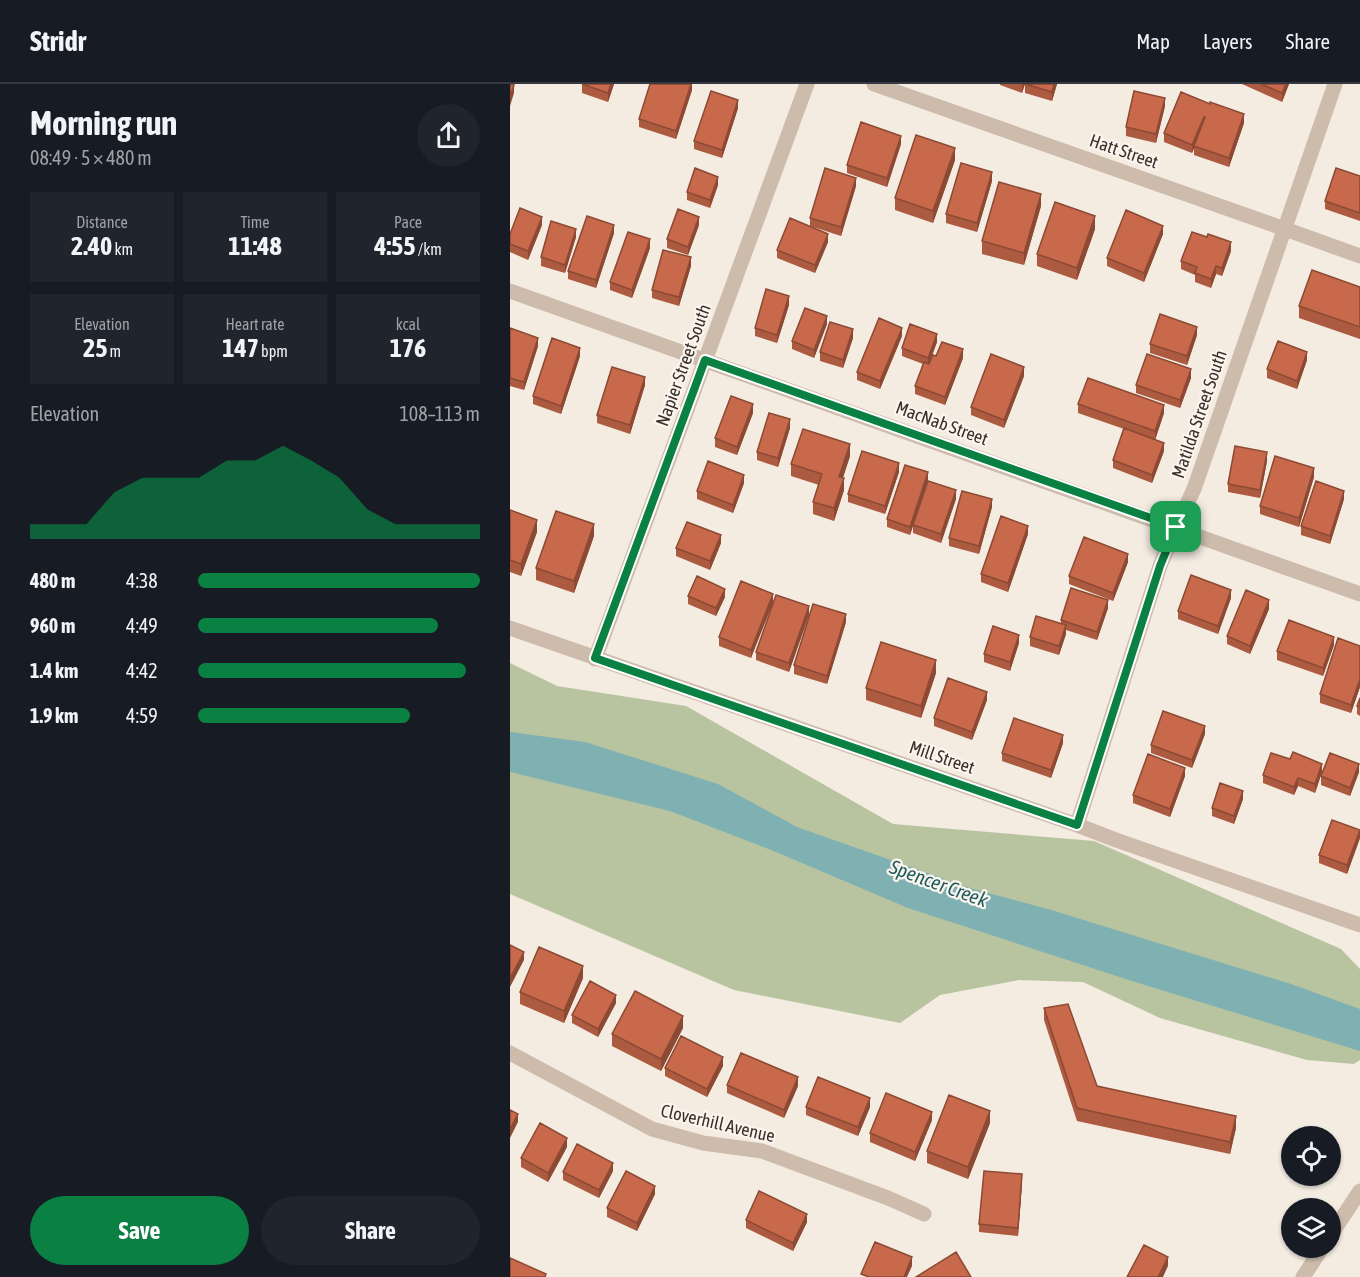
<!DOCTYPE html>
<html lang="en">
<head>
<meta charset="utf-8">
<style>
	body { margin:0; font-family:"Asap Condensed",sans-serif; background:#20242c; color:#f1f3f6; height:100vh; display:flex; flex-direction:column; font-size:22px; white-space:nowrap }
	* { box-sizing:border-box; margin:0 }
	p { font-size:20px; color:#9ea1a6 }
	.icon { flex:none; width:33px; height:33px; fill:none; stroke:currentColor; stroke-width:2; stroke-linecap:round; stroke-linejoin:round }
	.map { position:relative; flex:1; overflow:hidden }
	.details { display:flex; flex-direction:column; background:#171b24; width:510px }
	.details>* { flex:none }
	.fabs { position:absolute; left:771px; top:1042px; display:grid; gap:12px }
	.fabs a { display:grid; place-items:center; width:60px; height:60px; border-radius:50%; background:#171b24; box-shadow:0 2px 4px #0004; font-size:30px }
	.pin { position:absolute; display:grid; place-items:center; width:51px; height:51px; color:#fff; margin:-26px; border-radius:12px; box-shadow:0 3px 9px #0006 }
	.round { display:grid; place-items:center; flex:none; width:63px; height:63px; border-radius:32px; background:#20242c }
	.head { display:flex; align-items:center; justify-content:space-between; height:102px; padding:0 30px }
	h1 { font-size:33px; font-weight:700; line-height:45px }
	.stats { display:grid; grid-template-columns:repeat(3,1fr); gap:9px; height:102px; padding:6px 30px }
	.stats div { display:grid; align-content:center; border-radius:0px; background:#20242c; text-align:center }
	.stats b { font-size:26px; font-weight:700 }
	.stats small { font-size:16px; font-weight:400 }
	.stats p { font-size:16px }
	.chart { height:168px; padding:12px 30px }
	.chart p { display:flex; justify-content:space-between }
	.chart svg { width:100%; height:108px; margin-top:6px; fill:#0b8043; opacity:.7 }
	.button { display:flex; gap:12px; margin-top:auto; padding:12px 30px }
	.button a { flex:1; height:69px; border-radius:36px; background:#0b8043; color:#fff; font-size:24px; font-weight:700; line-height:69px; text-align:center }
	.button a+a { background:#20242c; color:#f1f3f6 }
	ul { padding:0 30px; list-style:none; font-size:20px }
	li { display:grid; grid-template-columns:96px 72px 1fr; align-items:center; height:45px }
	li i { height:15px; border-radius:8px; background:#0b8043 }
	header { display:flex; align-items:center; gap:36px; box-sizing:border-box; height:84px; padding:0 30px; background:#171b24; border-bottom:2px solid #363941 }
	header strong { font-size:28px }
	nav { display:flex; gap:33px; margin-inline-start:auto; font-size:21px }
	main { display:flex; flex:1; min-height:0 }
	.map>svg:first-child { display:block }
	.green { fill:#b8c4a0 }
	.water { fill:#7fb0b2 }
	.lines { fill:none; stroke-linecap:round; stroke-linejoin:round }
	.minor { stroke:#cdbbac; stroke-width:15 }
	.wall { fill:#ac5a40 }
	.shaded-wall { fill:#8c4a34 }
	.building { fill:#c8694b; stroke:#8c4a34; stroke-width:1.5 }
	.route-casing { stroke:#fff; stroke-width:12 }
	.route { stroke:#0b8043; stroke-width:8 }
	.labels { text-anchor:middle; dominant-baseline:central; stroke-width:4.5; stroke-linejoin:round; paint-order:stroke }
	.street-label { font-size:18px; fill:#3b302b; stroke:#fbf5ee }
	.water-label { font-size:20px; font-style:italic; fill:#1f5a5e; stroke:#fbf5ee }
</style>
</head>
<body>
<header>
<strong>Stridr</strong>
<nav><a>Map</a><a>Layers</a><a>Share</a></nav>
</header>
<main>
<section class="details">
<div class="head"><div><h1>Morning run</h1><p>08:49 · 5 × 480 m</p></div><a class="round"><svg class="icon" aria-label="share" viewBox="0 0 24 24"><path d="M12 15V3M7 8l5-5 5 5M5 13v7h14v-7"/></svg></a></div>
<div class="stats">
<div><p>Distance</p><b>2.40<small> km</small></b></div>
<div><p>Time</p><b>11:48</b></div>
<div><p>Pace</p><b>4:55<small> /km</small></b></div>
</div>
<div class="stats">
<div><p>Elevation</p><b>25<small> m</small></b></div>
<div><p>Heart rate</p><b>147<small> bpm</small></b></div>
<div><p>kcal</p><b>176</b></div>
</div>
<div class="chart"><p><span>Elevation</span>108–113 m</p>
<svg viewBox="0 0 160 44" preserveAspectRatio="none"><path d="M0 44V38L10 38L20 38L30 25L40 19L50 19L60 19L70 12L80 12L90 6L100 12L110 19L120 32L130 38L140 38L150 38L160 38V44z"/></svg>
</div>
<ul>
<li><b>480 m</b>4:38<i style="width:100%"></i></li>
<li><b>960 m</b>4:49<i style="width:85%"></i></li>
<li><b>1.4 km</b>4:42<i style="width:95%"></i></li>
<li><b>1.9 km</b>4:59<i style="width:75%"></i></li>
</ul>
<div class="button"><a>Save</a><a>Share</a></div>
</section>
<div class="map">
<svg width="850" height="1193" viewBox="0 0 850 1193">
	<rect width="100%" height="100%" fill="#f4ebe1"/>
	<path class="green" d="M0,579L47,602L176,622L383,740L584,757L831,865L850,885V976L844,980L797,976L650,934L573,898L509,896L430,911L390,939L224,906L0,810Z"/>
	<path class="water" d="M0,648L75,658L208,700L287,743L463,805L538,825L781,900L850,925V967L625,898L398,824L266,768L160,727L0,688Z"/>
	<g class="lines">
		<path class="minor" d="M364,0L775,145L850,172
			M0,207L850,510
			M0,544L567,741L606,756L850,841
			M85,575L297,0
			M567,741L650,482L666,443L684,405L825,0
			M0,969L142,1045L193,1059L252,1067L378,1114L414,1130
			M820,1152L850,1107
			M793,1193L812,1164"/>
	</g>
	<path class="wall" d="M72,0H104L98,18L72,9Z
		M182,0V6L166,55L129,43V35Z
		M490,0H515L512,9L490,1Z
		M515,0H547L542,17L515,9Z
		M732,0H779L772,18Z
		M671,8L734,39L719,83L684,71V64L682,69L654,58V49Z
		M655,22L646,59L616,52V43Z
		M228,24L212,74L184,65V57Z
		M391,60L377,103L337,89V81Z
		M445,76L423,139L385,126V114Z
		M850,92V137L815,125V117Z
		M482,97L467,148L436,139V130Z
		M208,101L200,124L177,116V108Z
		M346,102L331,152L300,142V134Z
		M531,122L514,181L472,170V157Z
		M32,141L18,176L0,168V150Z
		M189,141L178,171L157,164V155Z
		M585,145L567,196L527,182V170Z
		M104,149L86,204L58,195V187Z
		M653,150L634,198L597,182V174Z
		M66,153L55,189L31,182V173Z
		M318,158L305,189L267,174V166Z
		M140,164L122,214L100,206V198Z
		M721,167L712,192L706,190L701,204L685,198V191L671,185V177Z
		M181,182L169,222L142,214V206Z
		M850,203V255L789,234V222Z
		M279,221L267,259L245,252V244Z
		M317,240L304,274L282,265V257Z
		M0,244L28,262L14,306L0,302Z
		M687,251L677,281L640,269V260Z
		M392,252L370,305L347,296V288Z
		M343,254L333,284L310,277V268Z
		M427,258L419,280L426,272L453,274L435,321L405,310V302L413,280L392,272V264Z
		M70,272L51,330L23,320V312Z
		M797,276L787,305L757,294V285Z
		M514,292L494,344L461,331V323Z
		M681,294L670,324L626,309V301Z
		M135,301L120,350L87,339V331Z
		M568,320L654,329L645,356L654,367L642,399L603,384V376L614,345L568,329Z
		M243,329L227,371L205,363V354Z
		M280,344L268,383L247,376V368Z
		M340,372L333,394L334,406L324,437L303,430V418L309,401L281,392V380Z
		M757,377L750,414L718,408V400Z
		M389,388L375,430L338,418V410Z
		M804,393L789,443L750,430V422Z
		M418,396L400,451L377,443V435Z
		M234,399L223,429L187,415V407Z
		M446,415L431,459L403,449V441Z
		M834,415L820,460L791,451V442Z
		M482,423L469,470L439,462V454Z
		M0,426L27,448L11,492L0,488Z
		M518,450L498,508L471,498V490Z
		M84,452L64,509L26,496V484Z
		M211,459L200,486L166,472V464Z
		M618,478L603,517L559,500V492Z
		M263,510L241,574L209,562V553Z
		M178,512L215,513L206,532L178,520Z
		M721,514L708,550L668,535V527Z
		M598,524L587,556L556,546V550L549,571L520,562V553L551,540V536Z
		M759,525L740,570L717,560V552Z
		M299,531L279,588L246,576V568Z
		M336,538L317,600L284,590V581Z
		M509,559L500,587L474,578V570Z
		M824,561L813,592L767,576V567Z
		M850,562V603L841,629L810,619V610Z
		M426,589L411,634L356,616V604Z
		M850,614V632L847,630V622Z
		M477,616L462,656L424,642V634Z
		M695,650L682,684L641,669V661Z
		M553,659L541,694L492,677V669Z
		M812,688L805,709L788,702L784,711L753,699V691Z
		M849,688L840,712L811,701V692Z
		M675,692L660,733L623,719V711Z
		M733,715L724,740L702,732V724Z
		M850,754L837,790L809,779V771Z
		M73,894L54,939L10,920V908Z
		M106,919L88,953L62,939V931Z
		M534,924L587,1002L726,1044L720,1070L567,1037L534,936Z
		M173,944L151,987L102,962V950Z
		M213,982L197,1013L155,992V984Z
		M217,1001L288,1002L274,1034L217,1009Z
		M296,1023H360L348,1052L296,1031Z
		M422,1036L405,1077L360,1058V1049Z
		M480,1039L458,1095L417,1079V1067Z
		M57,1063L38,1098L11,1083V1074Z
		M103,1087L89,1114L53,1096V1088Z
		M512,1099L508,1152L469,1148V1140Z
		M145,1110L127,1147L97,1133V1124Z
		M236,1136L297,1138L283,1167L236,1144Z"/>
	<path class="shaded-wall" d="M101,0H104L98,18V9Z
		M181,0H182V6L166,55V47Z
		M512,0H515L512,9Z
		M544,0H547L542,17V8Z
		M776,0H779L772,18V9Z
		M4,1V9L0,22V13Z
		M655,14V22L646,59V50Z
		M228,16V24L212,74V66Z
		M734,30V39L719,83V74Z
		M694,33V41L682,69V61Z
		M391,52V60L377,103V94Z
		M445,64V76L423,139V127Z
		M482,88V97L467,148V139Z
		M208,93V101L200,124V116Z
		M346,94V102L331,152V143Z
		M531,110V122L514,181V169Z
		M585,132V145L567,196V184Z
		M32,133V141L18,176V167Z
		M189,133V141L178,171V163Z
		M104,141V149L86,204V196Z
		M653,142V150L634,198V189Z
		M66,145V153L55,189V181Z
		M318,150V158L305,189V181Z
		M140,155V164L122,214V206Z
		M721,158V167L712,192V184Z
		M181,173V182L169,222V213Z
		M706,182V190L701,204V195Z
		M279,212V221L267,259V251Z
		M317,232V240L304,274V266Z
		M687,243V251L677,281V272Z
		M392,244V252L370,305V297Z
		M343,245V254L333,284V276Z
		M427,250V258L418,282V274Z
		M28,254V262L14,306V298Z
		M70,264V272L51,330V322Z
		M453,265V274L435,321V313Z
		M797,268V276L787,305V297Z
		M514,283V292L494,344V336Z
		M681,285V294L670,324V316Z
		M135,293V301L120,350V341Z
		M243,320V329L227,371V363Z
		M654,321V329L645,356V347Z
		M280,335V344L268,383V374Z
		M654,359V367L642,399V391Z
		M340,360V372L329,405V393Z
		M757,368V377L750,414V406Z
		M389,379V388L375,430V422Z
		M804,384V393L789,443V434Z
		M418,388V396L400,451V443Z
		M234,391V399L223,429V421Z
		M334,394V406L324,437V424Z
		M446,406V415L431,459V450Z
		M834,407V415L820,460V452Z
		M482,415V423L469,470V462Z
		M27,436V448L11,492V480Z
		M84,440V452L64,509V497Z
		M518,442V450L498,508V499Z
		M211,451V459L200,486V477Z
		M618,470V478L603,517V509Z
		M215,505V513L206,532V524Z
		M721,506V514L708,550V542Z
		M263,510V519L241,574V566Z
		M598,516V524L587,556V548Z
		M759,516V525L740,570V562Z
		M299,522V531L279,588V579Z
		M336,530V538L317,600V592Z
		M556,541V550L549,571V562Z
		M509,551V559L500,587V578Z
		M824,553V561L813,592V584Z
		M426,576V589L411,634V622Z
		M850,595V603L841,629V621Z
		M477,608V616L462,656V648Z
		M695,642V650L682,684V676Z
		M553,651V659L541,694V686Z
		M812,680V688L805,709V700Z
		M849,680V688L840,712V704Z
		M675,684V692L660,733V725Z
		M788,694V702L784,711V703Z
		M733,707V715L724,740V732Z
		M850,746V754L837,790V781Z
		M14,868V876L0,903V894Z
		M73,882V894L54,939V927Z
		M106,911V919L88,953V945Z
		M173,932V944L151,987V975Z
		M213,973V982L197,1013V1005Z
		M288,993V1002L274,1034V1026Z
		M360,1014V1023L348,1052V1043Z
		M480,1027V1039L458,1095V1083Z
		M422,1028V1036L405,1077V1068Z
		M8,1030V1038L0,1054V1045Z
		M726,1032V1044L720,1070V1058Z
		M57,1054V1063L38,1098V1089Z
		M103,1079V1087L89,1114V1106Z
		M512,1090V1099L508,1152V1144Z
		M145,1102V1110L127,1147V1139Z
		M297,1130V1138L283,1167V1159Z
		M402,1173V1182L397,1193H394Z
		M658,1173V1182L653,1193H648Z"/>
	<path class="building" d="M0,0L4,1L0,13Z
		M72,0H101L98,9Z
		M140,0H181L166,47L129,35Z
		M515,0H544L542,8Z
		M751,0H776L772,9Z
		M201,7L228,16L212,66L184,57Z
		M624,7L655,14L646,50L616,43Z
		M671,8L700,20V18L734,30L719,74L684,62L695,33H694L682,61L654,49Z
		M351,38L391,52L377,94L337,81Z
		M406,51L445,64L423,127L385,114Z
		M451,79L482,88L467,139L436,130Z
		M185,84L208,93L200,116L177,108Z
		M315,84L346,94L331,143L300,134Z
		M826,84L850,92V129L815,117Z
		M489,98L531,110L514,169L472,157Z
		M545,118L585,132L567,184L527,170Z
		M10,124L32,133L18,167L0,160V150Z
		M168,125L189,133L178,163L157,155Z
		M616,126L653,142L634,189L597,174Z
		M77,132L104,141L86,196L58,187Z
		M280,134L318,150L305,181L267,166Z
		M41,137L66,145L55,181L31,173Z
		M118,148L140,155L122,206L100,198Z
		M682,148L697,153L698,150L721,158L712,184L706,182L701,195L685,189L687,183L671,177Z
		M153,166L181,173L169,213L142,206Z
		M802,186L850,203V243L789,222Z
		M256,205L279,212L267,251L245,244Z
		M295,224L317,232L304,266L282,257Z
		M650,230L687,243L677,272L640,260Z
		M369,234L392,244L370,297L347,288Z
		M320,238L343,245L333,276L310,268Z
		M400,240L427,250L418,274L392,264Z
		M0,244L28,254L14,298L0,294Z
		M42,254L70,264L51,322L23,312Z
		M768,257L797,268L787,297L757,285Z
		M432,258L453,265L435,313L405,302L414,278L419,280L423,271L426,272Z
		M481,270L514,283L494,336L461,323Z
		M637,270L681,285L670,316L626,301Z
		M102,283L135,293L120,341L87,331Z
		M578,294L654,321L645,347L568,320Z
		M221,312L243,320L227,363L205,354Z
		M259,329L280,335L268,374L247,368Z
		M614,344L654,359L642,391L603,376Z
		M293,345L340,360L329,393L334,394L324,424L303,418L312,390L281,380Z
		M725,362L757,368L750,406L718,400Z
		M352,367L389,379L375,422L338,410Z
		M765,372L804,384L789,434L750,422Z
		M198,377L234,391L223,421L187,407Z
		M395,381L418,388L400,443L377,435Z
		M418,397L446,406L431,450L403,441Z
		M806,397L834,407L820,452L791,442Z
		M452,407L482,415L469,462L439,454Z
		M0,426L27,436L11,480L0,476Z
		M46,427L84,440L64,497L26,484Z
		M491,432L518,442L498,499L471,490Z
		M177,438L211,451L200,477L166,464Z
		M574,453L618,470L603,509L559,492Z
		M681,491L721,506L708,542L668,527Z
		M187,492L215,505L206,524L178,512Z
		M231,497L263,510L241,566L209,553Z
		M561,504L598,516L587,548L551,536Z
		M736,506L759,516L740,562L717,552Z
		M266,511L299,522L279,579L246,568Z
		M303,520L336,530L317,592L284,581Z
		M526,532L556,541L549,562L520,553Z
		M779,536L824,553L813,584L767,567Z
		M483,542L509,551L500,578L474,570Z
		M828,554L850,562V595L841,621L810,610Z
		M371,558L426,576L411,622L356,604Z
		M438,594L477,608L462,648L424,634Z
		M850,614V623L847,622Z
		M653,627L695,642L682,676L641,661Z
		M504,634L553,651L541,686L492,669Z
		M783,668L812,680L805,700L788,694L784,703L753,691L761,669L780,675Z
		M820,669L849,680L840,704L811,692Z
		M638,670L675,684L660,725L623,711Z
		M710,699L733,707L724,732L702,724Z
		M822,736L850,746L837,781L809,771Z
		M0,861L14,868L0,894Z
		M29,863L73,882L54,927L10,908Z
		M80,897L106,911L88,945L62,931Z
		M125,907L173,932L151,975L102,950Z
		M558,920L587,1002L726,1032L720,1058L567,1024L534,924Z
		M171,952L213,973L197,1005L155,984Z
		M231,969L288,993L274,1026L217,1001Z
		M308,993L360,1014L348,1043L296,1023Z
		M376,1009L422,1028L405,1068L360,1049Z
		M439,1011L480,1027L458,1083L417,1067Z
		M0,1026L8,1030L0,1045Z
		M30,1039L57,1054L38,1089L11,1074Z
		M67,1060L103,1079L89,1106L53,1088Z
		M116,1087L145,1102L127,1139L97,1124Z
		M474,1087L512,1090L508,1144L469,1140Z
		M249,1107L297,1130L283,1159L236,1136Z
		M365,1158L402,1173L394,1193H359L351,1190Z
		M634,1161L658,1173L648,1193H617Z
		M446,1168L461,1193H406Z
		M0,1174L36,1190L35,1193H0Z"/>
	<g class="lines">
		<defs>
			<path id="route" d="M195,276L666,443L650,482L567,741L85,574Z"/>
		</defs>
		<use href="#route" class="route-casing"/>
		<use href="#route" class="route"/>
	</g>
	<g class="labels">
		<g class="street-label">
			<text transform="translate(614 67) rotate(19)">Hatt Street</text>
			<text transform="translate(173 281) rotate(-70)">Napier Street South</text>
			<text transform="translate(689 330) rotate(-71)">Matilda Street South</text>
			<text transform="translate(432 339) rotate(20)">MacNab Street</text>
			<text transform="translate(432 673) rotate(19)">Mill Street</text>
			<text transform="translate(208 1039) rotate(13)">Cloverhill Avenue</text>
		</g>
		<g class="water-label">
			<text transform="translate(429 799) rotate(20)">Spencer Creek</text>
		</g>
	</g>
</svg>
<div class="fabs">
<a><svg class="icon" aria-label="locate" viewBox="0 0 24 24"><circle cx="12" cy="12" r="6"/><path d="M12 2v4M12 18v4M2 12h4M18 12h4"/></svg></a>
<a><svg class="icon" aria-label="layers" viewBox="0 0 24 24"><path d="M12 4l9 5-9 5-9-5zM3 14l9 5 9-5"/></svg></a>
</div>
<div class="pin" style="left:666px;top:443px;background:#1e9e55"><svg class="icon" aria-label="arrive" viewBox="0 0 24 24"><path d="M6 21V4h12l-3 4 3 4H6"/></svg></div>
</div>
</main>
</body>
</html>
